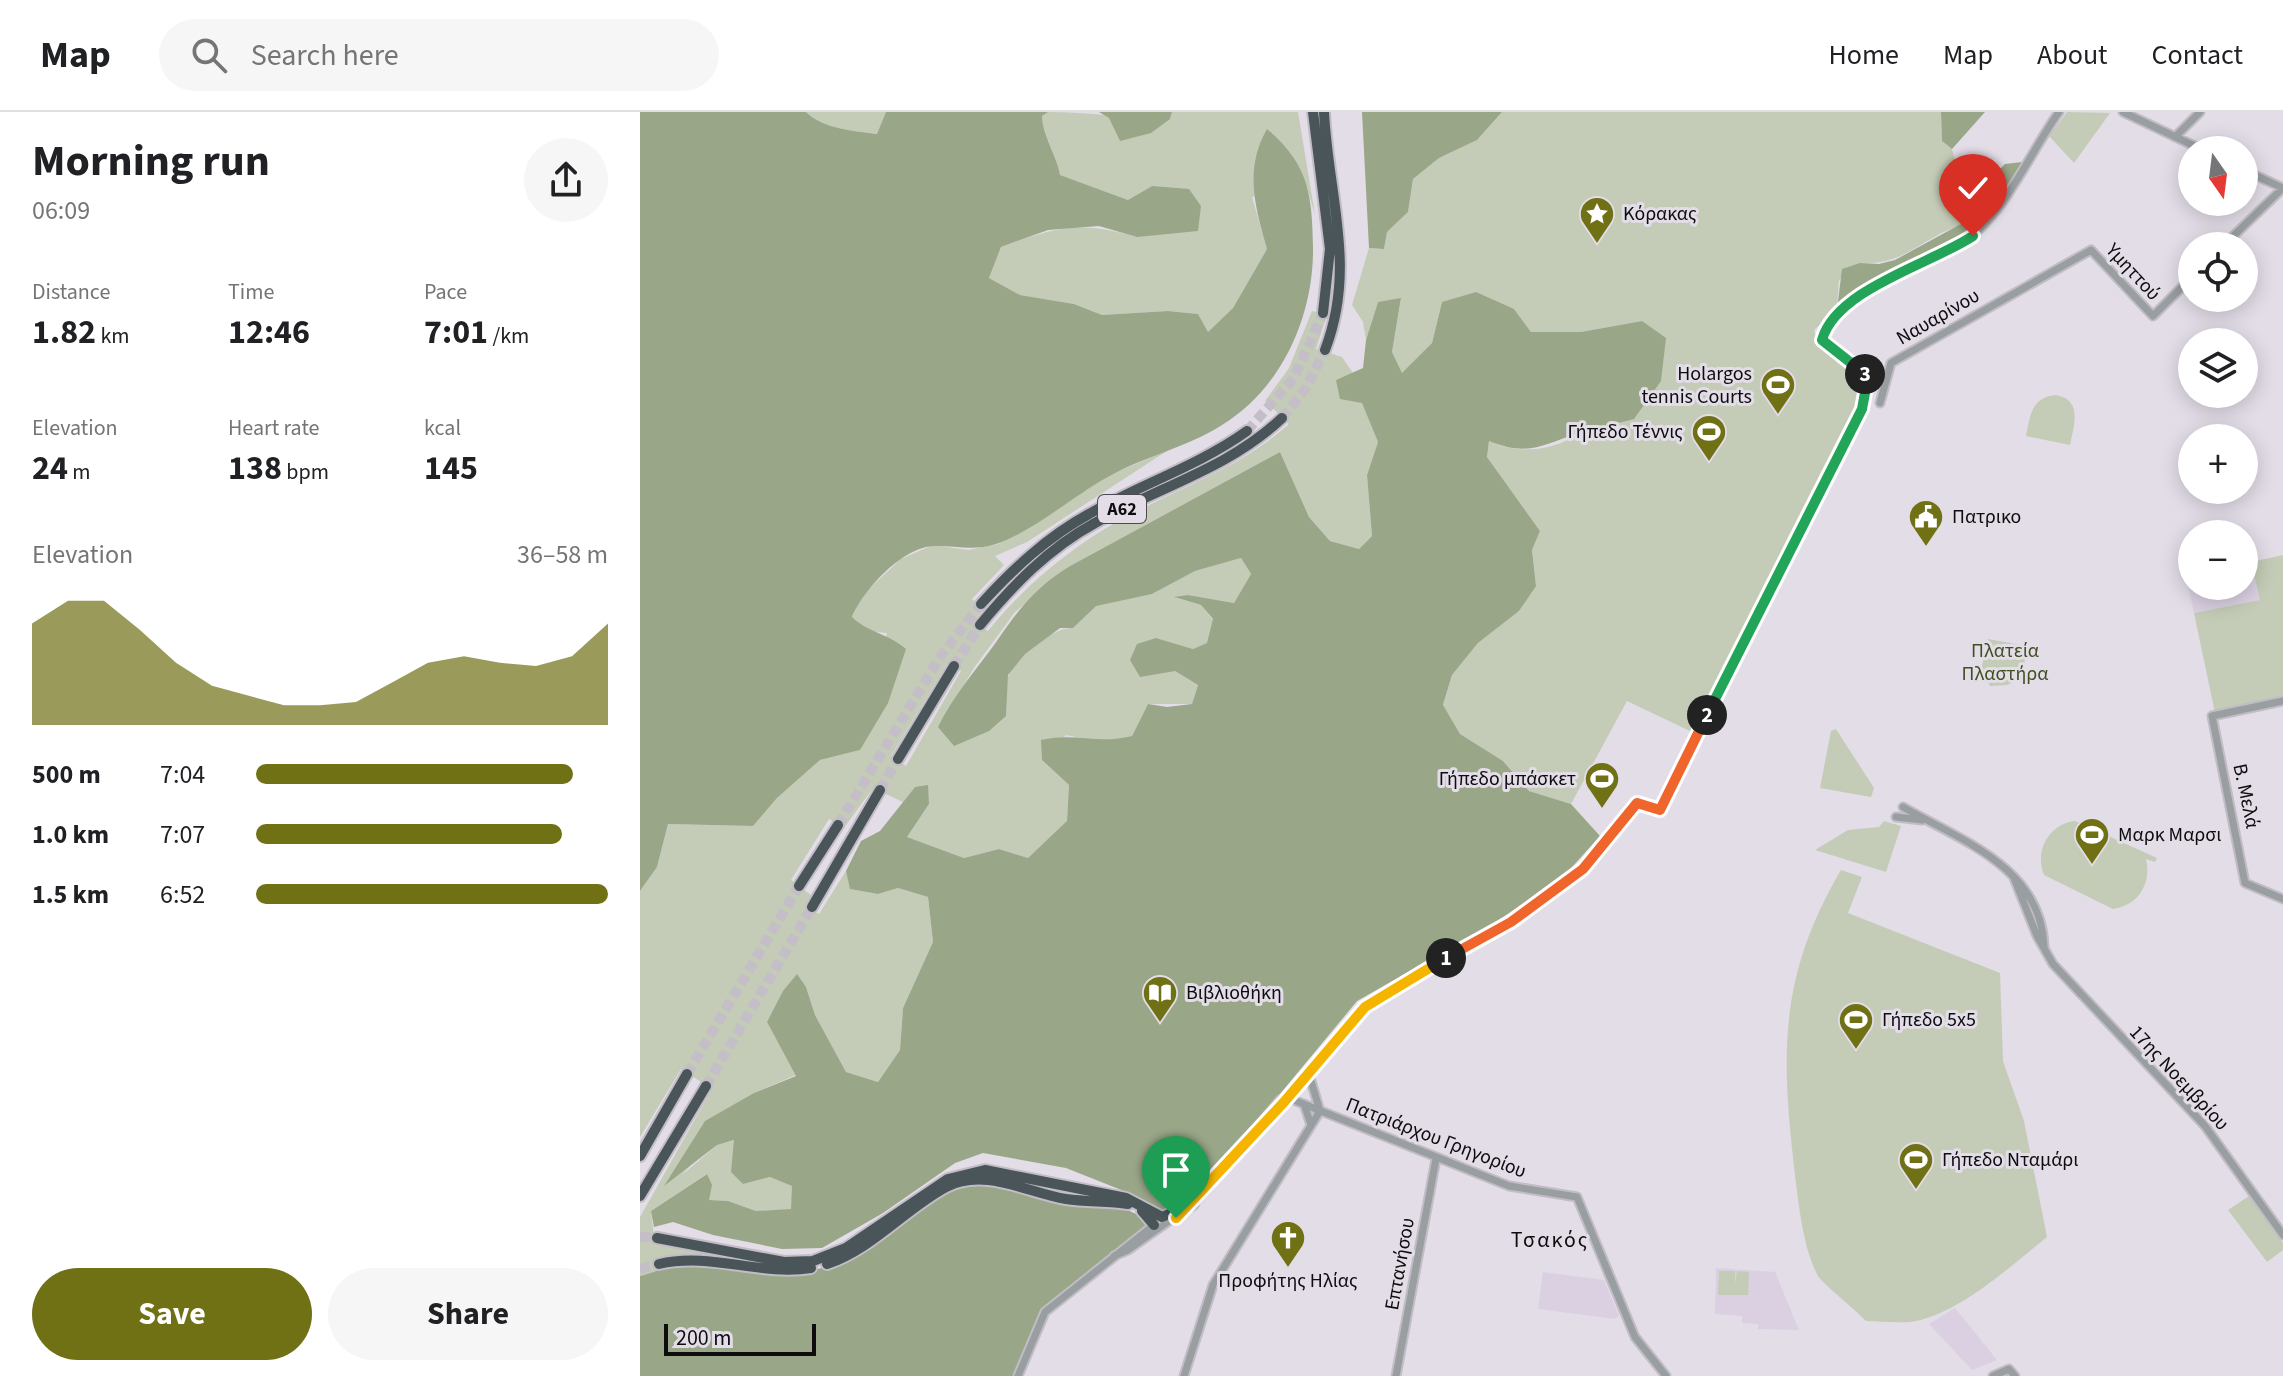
<!DOCTYPE html>
<html lang="en">
<head>
<meta charset="utf-8">
<style>
	body { margin:0; font-family:"Source Sans 3",sans-serif; background:#f6f6f6; color:#202124; height:100vh; display:flex; flex-direction:column; font-size:30px; white-space:nowrap }
	* { box-sizing:border-box; margin:0 }
	p { font-size:26px; color:#757577 }
	.icon { flex:none; width:44px; height:44px; fill:none; stroke:currentColor; stroke-width:2; stroke-linecap:round; stroke-linejoin:round }
	.map { position:relative; flex:1; overflow:hidden }
	.sheet { display:flex; flex-direction:column; background:#fff; width:640px }
	.sheet>* { flex:none }
	.needle { width:52px; rotate:166deg }
	.controls { position:absolute; left:1538px; top:24px; display:grid; gap:16px }
	.controls a { display:grid; place-items:center; width:80px; height:80px; border-radius:50%; background:#fff; box-shadow:0 4px 20px #0003; font-size:40px }
	.scale { position:absolute; left:24px; bottom:20px; width:152px; box-sizing:border-box; padding-left:8px; border:4px solid #0e0c0f; border-top:0; font-size:22px; line-height:28px; white-space:nowrap; color:#0e0c0f; -webkit-text-stroke:6px #e3dde8; paint-order:stroke }
	.pin { position:absolute; display:grid; place-items:center; width:68px; height:68px; color:#fff; margin:-82px -34px; border-radius:50% 50% 50% 0; rotate:-45deg; box-shadow:0 0 8px #0007 }
	.pin .icon { rotate:45deg }
	.km { position:absolute; width:40px; height:40px; margin:-20px; border-radius:50%; background:#222; color:#fff; font-size:22px; line-height:40px; text-align:center }
	.round { display:grid; place-items:center; flex:none; width:84px; height:84px; border-radius:42px; background:#f6f6f6 }
	.head { display:flex; align-items:center; justify-content:space-between; height:136px; padding:0 32px }
	h1 { font-size:44px; font-weight:700; line-height:60px }
	.stats { display:grid; grid-template-columns:repeat(3,1fr); gap:12px; height:136px; padding:8px 32px }
	.stats div { display:grid; align-content:center }
	.stats b { font-size:34px; font-weight:700 }
	.stats small { font-size:22px; font-weight:400 }
	.stats p { font-size:22px }
	.chart { height:224px; padding:16px 32px }
	.chart p { display:flex; justify-content:space-between }
	.chart svg { width:100%; height:144px; margin-top:8px; fill:#707115; opacity:.7 }
	.action { display:flex; gap:16px; margin-top:auto; padding:16px 32px }
	.action a { flex:1; height:92px; border-radius:48px; background:#707115; color:#fff; font-size:32px; font-weight:700; line-height:92px; text-align:center }
	.action a+a { background:#f6f6f6; color:#202124 }
	ul { padding:0 32px; list-style:none; font-size:26px }
	li { display:grid; grid-template-columns:128px 96px 1fr; align-items:center; height:60px }
	li i { height:20px; border-radius:10px; background:#707115 }
	header { display:flex; align-items:center; gap:48px; box-sizing:border-box; height:112px; padding:0 40px; background:#fff; border-bottom:2px solid #e0e0e0 }
	header strong { font-size:38px }
	nav { display:flex; gap:44px; margin-inline-start:auto; font-size:28px }
	.search { width:560px; height:72px; background:#f6f6f6; display:flex; align-items:center; gap:20px; box-sizing:border-box; padding:0 28px; border-radius:44px; color:#757577; font-size:30px }
	main { display:flex; flex:1; min-height:0 }
	.map>svg:first-child { display:block }
	.built { fill:#dad0e2 }
	.green { fill:#c4ccb7; fill-rule:evenodd }
	.forest { fill:#9aa688 }
	.lines { fill:none; stroke-linecap:round; stroke-linejoin:round }
	.motorway-tunnel { stroke:#c3bec7; stroke-width:10; stroke-dasharray:10 5; stroke-linecap:butt }
	.tertiary-casing { stroke:#c1bcc5; stroke-width:11 }
	.motorway-casing { stroke:#c1bcc5; stroke-width:14 }
	.tertiary { stroke:#999ea0; stroke-width:7 }
	.motorway { stroke:#495558; stroke-width:10 }
	.split-1-casing { stroke:#fff; stroke-width:16 }
	.split-2-casing { stroke:#fff; stroke-width:16 }
	.split-3-casing { stroke:#fff; stroke-width:16 }
	.split-4-casing { stroke:#fff; stroke-width:16 }
	.split-1 { stroke:#f5b400; stroke-width:10 }
	.split-2 { stroke:#f0652b; stroke-width:10 }
	.split-3 { stroke:#22a559; stroke-width:10 }
	.split-4 { stroke:#22a559; stroke-width:10 }
	.labels { text-anchor:middle; dominant-baseline:central; stroke-width:6; stroke-linejoin:round; paint-order:stroke }
	.shield { fill:#e3dde8; stroke:#4e4b50; stroke-width:2 }
	.shield-label { font-size:18px; font-weight:bold; fill:#0e0c0f }
	.poi-label { font-size:20px; fill:#0e0c0f; stroke:#e3dde8; text-anchor:start }
	.street-label { font-size:20px; fill:#0e0c0f; stroke:#e3dde8 }
	.park-label { font-size:20px; fill:#405020; stroke:#e3dde8 }
	.neighbourhood-label { font-size:22px; letter-spacing:2px; fill:#0e0c0f; stroke:#e3dde8 }
</style>
</head>
<body>
<header>
<strong>Map</strong>
<div class="search"><svg class="icon" aria-label="search" viewBox="0 0 24 24"><circle cx="10" cy="10" r="6"/><path d="M15 15l6 6"/></svg>Search here</div>
<nav><a>Home</a><a>Map</a><a>About</a><a>Contact</a></nav>
</header>
<main>
<section class="sheet">
<div class="head"><div><h1>Morning run</h1><p>06:09</p></div><a class="round"><svg class="icon" aria-label="share" viewBox="0 0 24 24"><path d="M12 15V3M7 8l5-5 5 5M5 13v7h14v-7"/></svg></a></div>
<div class="stats">
<div><p>Distance</p><b>1.82<small> km</small></b></div>
<div><p>Time</p><b>12:46</b></div>
<div><p>Pace</p><b>7:01<small> /km</small></b></div>
</div>
<div class="stats">
<div><p>Elevation</p><b>24<small> m</small></b></div>
<div><p>Heart rate</p><b>138<small> bpm</small></b></div>
<div><p>kcal</p><b>145</b></div>
</div>
<div class="chart"><p><span>Elevation</span>36–58 m</p>
<svg viewBox="0 0 160 44" preserveAspectRatio="none"><path d="M0 44V13L10 6L20 6L30 15L40 25L50 32L60 35L70 38L80 38L90 37L100 31L110 25L120 23L130 25L140 26L150 23L160 13V44z"/></svg>
</div>
<ul>
<li><b>500 m</b>7:04<i style="width:90%"></i></li>
<li><b>1.0 km</b>7:07<i style="width:87%"></i></li>
<li><b>1.5 km</b>6:52<i style="width:100%"></i></li>
</ul>
<div class="action"><a>Save</a><a>Share</a></div>
</section>
<div class="map">
<svg width="1643" height="1264" viewBox="0 0 1643 1264">
	<rect width="100%" height="100%" fill="#e3dde8"/>
	<path class="built" d="M1611,450L1620,488L1554,501L1546,464L1552,462V474H1604V451Z
		M1076,1156L1135,1160L1159,1218L1118,1217V1212L1102,1211V1204L1075,1202Z
		M903,1160L964,1168L979,1204L975,1207L898,1197Z
		M1315,1196L1357,1248L1332,1258L1289,1212Z"/>
	<path class="green" d="M166,0H246L238,22C215,19 183,17 166,0Z
		M408,0C450,0 487,6 530,7L532,0H658L675,103L667,75L612,85L627,137L593,196L568,220L558,202L528,199L462,203L434,192L380,183L349,166L361,135C416,115 439,108 497,125L512,74L488,88L419,63C417,41 403,25 402,4Z
		M862,0H1301L1302,29L1312,37L1326,94L1322,112C1314,117 1305,118 1298,123C1270,138 1254,153 1220,151L1199,168L1197,198L1174,218L1178,236L1180,234L1221,266L1218,289L1052,620L987,589L931,692L889,679L863,649L820,622L803,594L812,563L838,531L879,499L896,473L892,438L900,419L847,345L849,329C876,342 912,340 937,322C947,315 992,227 1002,209L941,220H891L874,197L802,190L792,231L762,262L752,240L761,187L738,190L726,228L723,210L712,193L729,136L744,137L747,120L768,100L773,67L799,46L837,28Z
		M1427,0L1470,1L1434,51L1409,24Z
		M672,199L687,203L676,237L702,245L713,261L696,268L722,290L738,330L727,363L732,424L719,437L690,429L669,405L640,340L430,454L375,500L334,556L299,615L366,604C367,592 365,576 368,565C374,545 413,515 433,516L456,493L512,482L555,459L601,446L611,462L594,491L548,483L536,486L561,493L573,508L568,531L553,537L516,526L535,559L558,573L552,592H508L492,624L467,631L426,623L402,648L429,673L427,710L388,746L359,737L324,746L267,725L289,692L275,675L263,690L233,676L204,716L189,707L151,768L171,783L165,794L179,802L206,759L211,777L238,782L258,776L288,785L293,830L263,896L260,938L238,970L206,960L175,903L166,875L127,910L156,963L114,981L42,1063L77,1033L95,1028L103,1072L130,1065L153,1074L151,1098L116,1099L88,1089L68,1088L66,1062L11,1099L15,1133L74,1140L75,1143L16,1147L19,1159L0,1164V1105L72,977L41,957L0,1025V779L17,755L28,712L113,714L137,686L180,648L220,638L247,521L228,519L212,505L220,485L261,447L293,433L328,438L358,432L468,364L530,337L387,430L355,444L364,453L332,487L343,497L333,511L348,519C383,475 433,433 484,406C541,375 600,356 649,312L625,289L649,256ZM307,552L321,559L266,654L251,644Z
		M1415,283C1443,287 1434,313 1430,333L1386,324C1390,304 1391,286 1415,283Z
		M1643,443V586L1575,601L1554,501L1620,488L1611,450Z
		M1348,527L1387,534L1382,566L1367,573L1350,574L1341,559L1345,539L1342,537Z
		M1196,617L1234,676L1231,685L1180,676L1191,619Z
		M1244,709L1261,714L1246,760L1175,738L1208,718L1239,715Z
		M1435,709L1517,746L1515,750L1506,747C1512,771 1498,794 1473,797L1404,763C1394,739 1409,712 1435,709Z
		M1201,758L1222,765L1208,801L1360,861L1363,949L1384,1009L1407,1125C1372,1153 1321,1200 1276,1209C1261,1212 1242,1209 1226,1209C1217,1199 1182,1171 1178,1164C1163,1136 1159,1094 1155,1063C1141,943 1138,865 1201,758Z
		M1609,1084L1643,1131V1138L1627,1150L1588,1098Z
		M1079,1159H1095V1172L1097,1159L1109,1160L1108,1183H1078Z"/>
	<path class="forest" d="M0,0H166C183,17 215,19 237,22L246,0H408L402,4C403,25 416,41 420,63L488,88L512,74L549,77L561,94L558,119L497,125L459,114L408,118L361,135L349,166L380,183L434,192L462,203L528,199L558,202L568,220L593,196L627,137C615,95 604,57 627,17C669,53 672,82 673,135C674,201 644,275 582,313C546,336 502,345 466,366C432,385 392,420 356,432C335,439 318,434 296,434C264,433 223,478 212,505C230,522 246,520 266,537L248,591L220,638L180,648L137,686L113,714L28,712L17,755L0,779Z
		M459,0H532L530,7L511,21L480,29L469,6Z
		M722,0H862L837,28L799,46L773,67L768,100L747,120L744,137L729,136Z
		M1301,0H1345L1312,37L1302,29Z
		M1313,48L1349,68L1365,52L1382,50C1368,74 1355,104 1333,122C1292,154 1238,164 1197,198L1202,157L1220,151L1239,152L1255,148L1321,112L1326,94Z
		M836,180L874,197L891,220H941L1002,209L1026,226L1021,269L994,307C976,312 957,315 939,321C902,333 888,345 849,329L847,345L900,419L892,438L896,474L879,499L838,531L812,563L803,593L820,622L863,649L889,679L931,692L960,724L923,765L851,813L717,889L568,1069L548,1090L526,1103L494,1083L426,1056L343,1041L315,1051L243,1101L182,1136L142,1137L73,1123L33,1110L14,1115L11,1099L67,1062L72,1073L69,1088L88,1089L116,1099L151,1097L152,1074L130,1065L103,1072L91,1060L94,1028L77,1033L24,1074L65,1009L114,981L156,964L127,910L143,879L157,862L166,875L175,903L206,960L238,970L260,938L263,896L293,830L288,785L258,776L238,782L210,777L206,759L221,729L240,719L275,675L288,673L289,692L267,725L324,746L359,737L388,746L427,709L429,673L402,648L401,628C437,620 457,633 492,624L508,592L527,595L552,592L558,573L535,559L500,565L490,548L497,532L516,526L553,537L567,531L573,507L561,493L534,485L548,483L594,491L611,462L601,446L555,459L512,482L456,494L433,516H420L385,542L368,563L366,604L349,619L314,634L298,615C315,580 340,554 361,523C382,493 399,473 430,454L640,340L669,405L690,429L719,437L732,424L727,363L738,330L722,291L700,287L696,268L723,256L726,228L738,190L761,186L752,240L762,261L792,231L802,190Z
		M332,1073L349,1074L428,1092L483,1096L496,1102L508,1115L401,1202L373,1264H0V1164C19,1159 38,1150 59,1150C106,1151 148,1167 194,1153L302,1082Z"/>
	<g class="lines">
		<path class="motorway-tunnel" d="M642,306L666,276L685,238
			M607,319L654,266L683,201
			M314,554L340,513
			M240,678L258,647
			M198,713L300,545L341,492
			M47,962L159,774
			M66,974L172,795
			M0,1125L17,1126
			M0,1157L19,1152"/>
		<defs>
			<path id="tertiary" d="M1483,0L1563,38
				M1535,25L1560,0
				M1604,58L1643,76
				M1583,134L1643,76
				M1240,291L1251,251L1451,138L1513,204L1552,165
				M1643,589L1572,604L1605,771L1643,787
				M1263,695C1320,728 1401,755 1404,834
				M1256,705L1282,708
				M1374,766L1397,824L1413,852L1565,1014L1643,1123
				M668,959L680,999
				M664,992L671,1013
				M474,1144L488,1138L553,1092L641,987L646,985L634,999
				M378,1264L405,1200L514,1113L517,1115
				M544,1264L573,1173L680,999
				M756,1264L796,1047
				M1026,1264L995,1225L937,1085L869,1074L646,985L729,891L871,810L919,777L949,751L997,691L1020,698L1223,294L1226,262L1184,231C1174,193 1284,152 1311,138C1363,110 1386,46 1419,0
				M1353,1264L1369,1257L1375,1264"/>
			<path id="motorway" d="M673,0L690,137L683,201
				M684,0C688,84 717,155 685,238
				M341,492C373,457 407,425 449,402C501,372 558,354 607,319
				M340,513C373,473 409,436 455,411C518,375 588,357 642,306
				M258,647L314,554
				M159,774L198,713
				M172,795L240,678
				M0,1044L47,962
				M0,1084L66,974
				M502,1099L514,1113
				M17,1126L144,1150L173,1149L206,1136L308,1067L345,1058L486,1086L522,1105L553,1092
				M19,1152C71,1140 120,1164 171,1156
				M187,1152C232,1137 265,1097 306,1075C345,1055 388,1081 426,1087C447,1090 468,1089 488,1092"/>
		</defs>
		<use href="#tertiary" class="tertiary-casing"/>
		<use href="#motorway" class="motorway-casing"/>
		<use href="#tertiary" class="tertiary"/>
		<use href="#motorway" class="motorway"/>
	</g>
	<g class="lines">
		<defs>
			<path id="split-1" d="M536,1106L645,989L725,895L806,846"/>
			<path id="split-2" d="M806,846L871,810L943,757L997,691L1020,698L1067,603"/>
			<path id="split-3" d="M1067,603L1222,297L1227,270L1225,262"/>
			<path id="split-4" d="M1225,262L1182,228C1196,177 1291,152 1333,124"/>
		</defs>
		<use href="#split-1" class="split-1-casing"/>
		<use href="#split-2" class="split-2-casing"/>
		<use href="#split-3" class="split-3-casing"/>
		<use href="#split-4" class="split-4-casing"/>
		<use href="#split-1" class="split-1"/>
		<use href="#split-2" class="split-2"/>
		<use href="#split-3" class="split-3"/>
		<use href="#split-4" class="split-4"/>
	</g>
	<defs>
		<symbol id="sight-pin" viewBox="-11 -11 22 30"><path d="M0 17L-7.5 6A9.5 9.5 0 1 1 7.5 6Z" fill="#707115" stroke="#e3dde8"/><path d="M0-6L1.8-2.2L6-1.7L2.9 1.2L3.7 5.4L0 3.3L-3.7 5.4L-2.9 1.2L-6-1.7L-1.8-2.2Z" fill="#fff"/></symbol>
		<symbol id="stadium-pin" viewBox="-11 -11 22 30"><path d="M0 17L-7.5 6A9.5 9.5 0 1 1 7.5 6Z" fill="#707115" stroke="#e3dde8"/><path d="M0-5a6.5 5 0 1 0 0 10a6.5 5 0 1 0 0-10ZM-3.5-1.8h7v3.6h-7Z" fill="#fff"/></symbol>
		<symbol id="civic-pin" viewBox="-11 -11 22 30"><path d="M0 17L-7.5 6A9.5 9.5 0 1 1 7.5 6Z" fill="#707115" stroke="#e3dde8"/><path d="M-.6-6.5H3V-4.5H.6V-3L4-1V1h2V6H-6V1h2V-1L-.6-3ZM-1.2 2.5V6h2.4V2.5Z" fill="#fff"/></symbol>
		<symbol id="library-pin" viewBox="-11 -11 22 30"><path d="M0 17L-7.5 6A9.5 9.5 0 1 1 7.5 6Z" fill="#707115" stroke="#e3dde8"/><path d="M-6-4Q-3-5.5-.7-3.5V5Q-3 3-6 4ZM6-4Q3-5.5 .7-3.5V5Q3 3 6 4Z" fill="#fff"/></symbol>
		<symbol id="church-pin" viewBox="-11 -11 22 30"><path d="M0 17L-7.5 6A9.5 9.5 0 1 1 7.5 6Z" fill="#707115" stroke="#e3dde8"/><path d="M-1.2-6h2.4v3.5h3.3v2.4h-3.3V6h-2.4V-.1h-3.3v-2.4h3.3Z" fill="#fff"/></symbol>
	</defs>
	<g fill-rule="evenodd">
		<use href="#sight-pin" x="937" y="82" width="40" height="54"/>
		<use href="#stadium-pin" x="1118" y="253" width="40" height="54"/>
		<use href="#stadium-pin" x="1049" y="300" width="40" height="54"/>
		<use href="#civic-pin" x="1266" y="385" width="40" height="54"/>
		<use href="#stadium-pin" x="942" y="647" width="40" height="54"/>
		<use href="#stadium-pin" x="1432" y="703" width="40" height="54"/>
		<use href="#library-pin" x="500" y="861" width="40" height="54"/>
		<use href="#stadium-pin" x="1196" y="888" width="40" height="54"/>
		<use href="#stadium-pin" x="1256" y="1028" width="40" height="54"/>
		<use href="#church-pin" x="628" y="1106" width="40" height="54"/>
	</g>
	<g class="labels">
		<rect class="shield" x="458" y="383" width="48" height="28" rx="6"/>
		<g class="shield-label">
			<text x="482" y="397">Α62</text>
		</g>
		<g class="poi-label">
			<text x="983" y="102">Κόρακας</text>
			<text x="1112" y="262" text-anchor="end">Holargos<tspan x="1112" dy="23">tennis Courts</tspan></text>
			<text x="1043" y="320" text-anchor="end">Γήπεδο Τέννις</text>
			<text x="1312" y="405">Πατρικο</text>
			<text x="936" y="667" text-anchor="end">Γήπεδο μπάσκετ</text>
			<text x="1478" y="723">Μαρκ Μαρσι</text>
			<text x="546" y="881">Βιβλιοθήκη</text>
			<text x="1242" y="908">Γήπεδο 5x5</text>
			<text x="1302" y="1048">Γήπεδο Νταμάρι</text>
			<text x="648" y="1169" text-anchor="middle">Προφήτης Ηλίας</text>
		</g>
		<g class="street-label">
			<text transform="translate(1493 160) rotate(47)">Υμηττού</text>
			<text transform="translate(1298 205) rotate(-30)">Ναυαρίνου</text>
			<text transform="translate(1606 684) rotate(78)">Β. Μελά</text>
			<text transform="translate(1539 966) rotate(47)">17ης Νοεμβρίου</text>
			<text transform="translate(796 1026) rotate(21)">Πατριάρχου Γρηγορίου</text>
			<text transform="translate(760 1152) rotate(-80)">Επτανήσου</text>
		</g>
		<g class="park-label">
			<text x="1365" y="539">Πλατεία<tspan x="1365" dy="23">Πλαστήρα</tspan></text>
		</g>
		<g class="neighbourhood-label">
			<text x="910" y="1128">Τσακός</text>
		</g>
	</g>
</svg>
<div class="controls">
<a><svg class="needle" viewBox="-14 -14 28 28"><path d="M0-13l5 13h-10z" fill="#e53935"/><path d="M0 13l5-13h-10z" fill="#757577"/></svg></a>
<a><svg class="icon" aria-label="locate" viewBox="0 0 24 24"><circle cx="12" cy="12" r="6"/><path d="M12 2v4M12 18v4M2 12h4M18 12h4"/></svg></a>
<a><svg class="icon" aria-label="layers" viewBox="0 0 24 24"><path d="M12 4l9 5-9 5-9-5zM3 14l9 5 9-5"/></svg></a>
<a>+</a>
<a>−</a>
</div>
<div class="scale">200 m</div>
<div class="pin" style="left:536px;top:1106px;background:#1e9e55"><svg class="icon" aria-label="arrive" viewBox="0 0 24 24"><path d="M6 21V4h12l-3 4 3 4H6"/></svg></div>
<div class="pin" style="left:1333px;top:124px;background:#d93025"><svg class="icon" aria-label="check" viewBox="0 0 24 24"><path d="M5 12l5 5 9-10"/></svg></div>
<b class="km" style="left:806px;top:846px">1</b>
<b class="km" style="left:1067px;top:603px">2</b>
<b class="km" style="left:1225px;top:262px">3</b>
</div>
</main>
</body>
</html>
